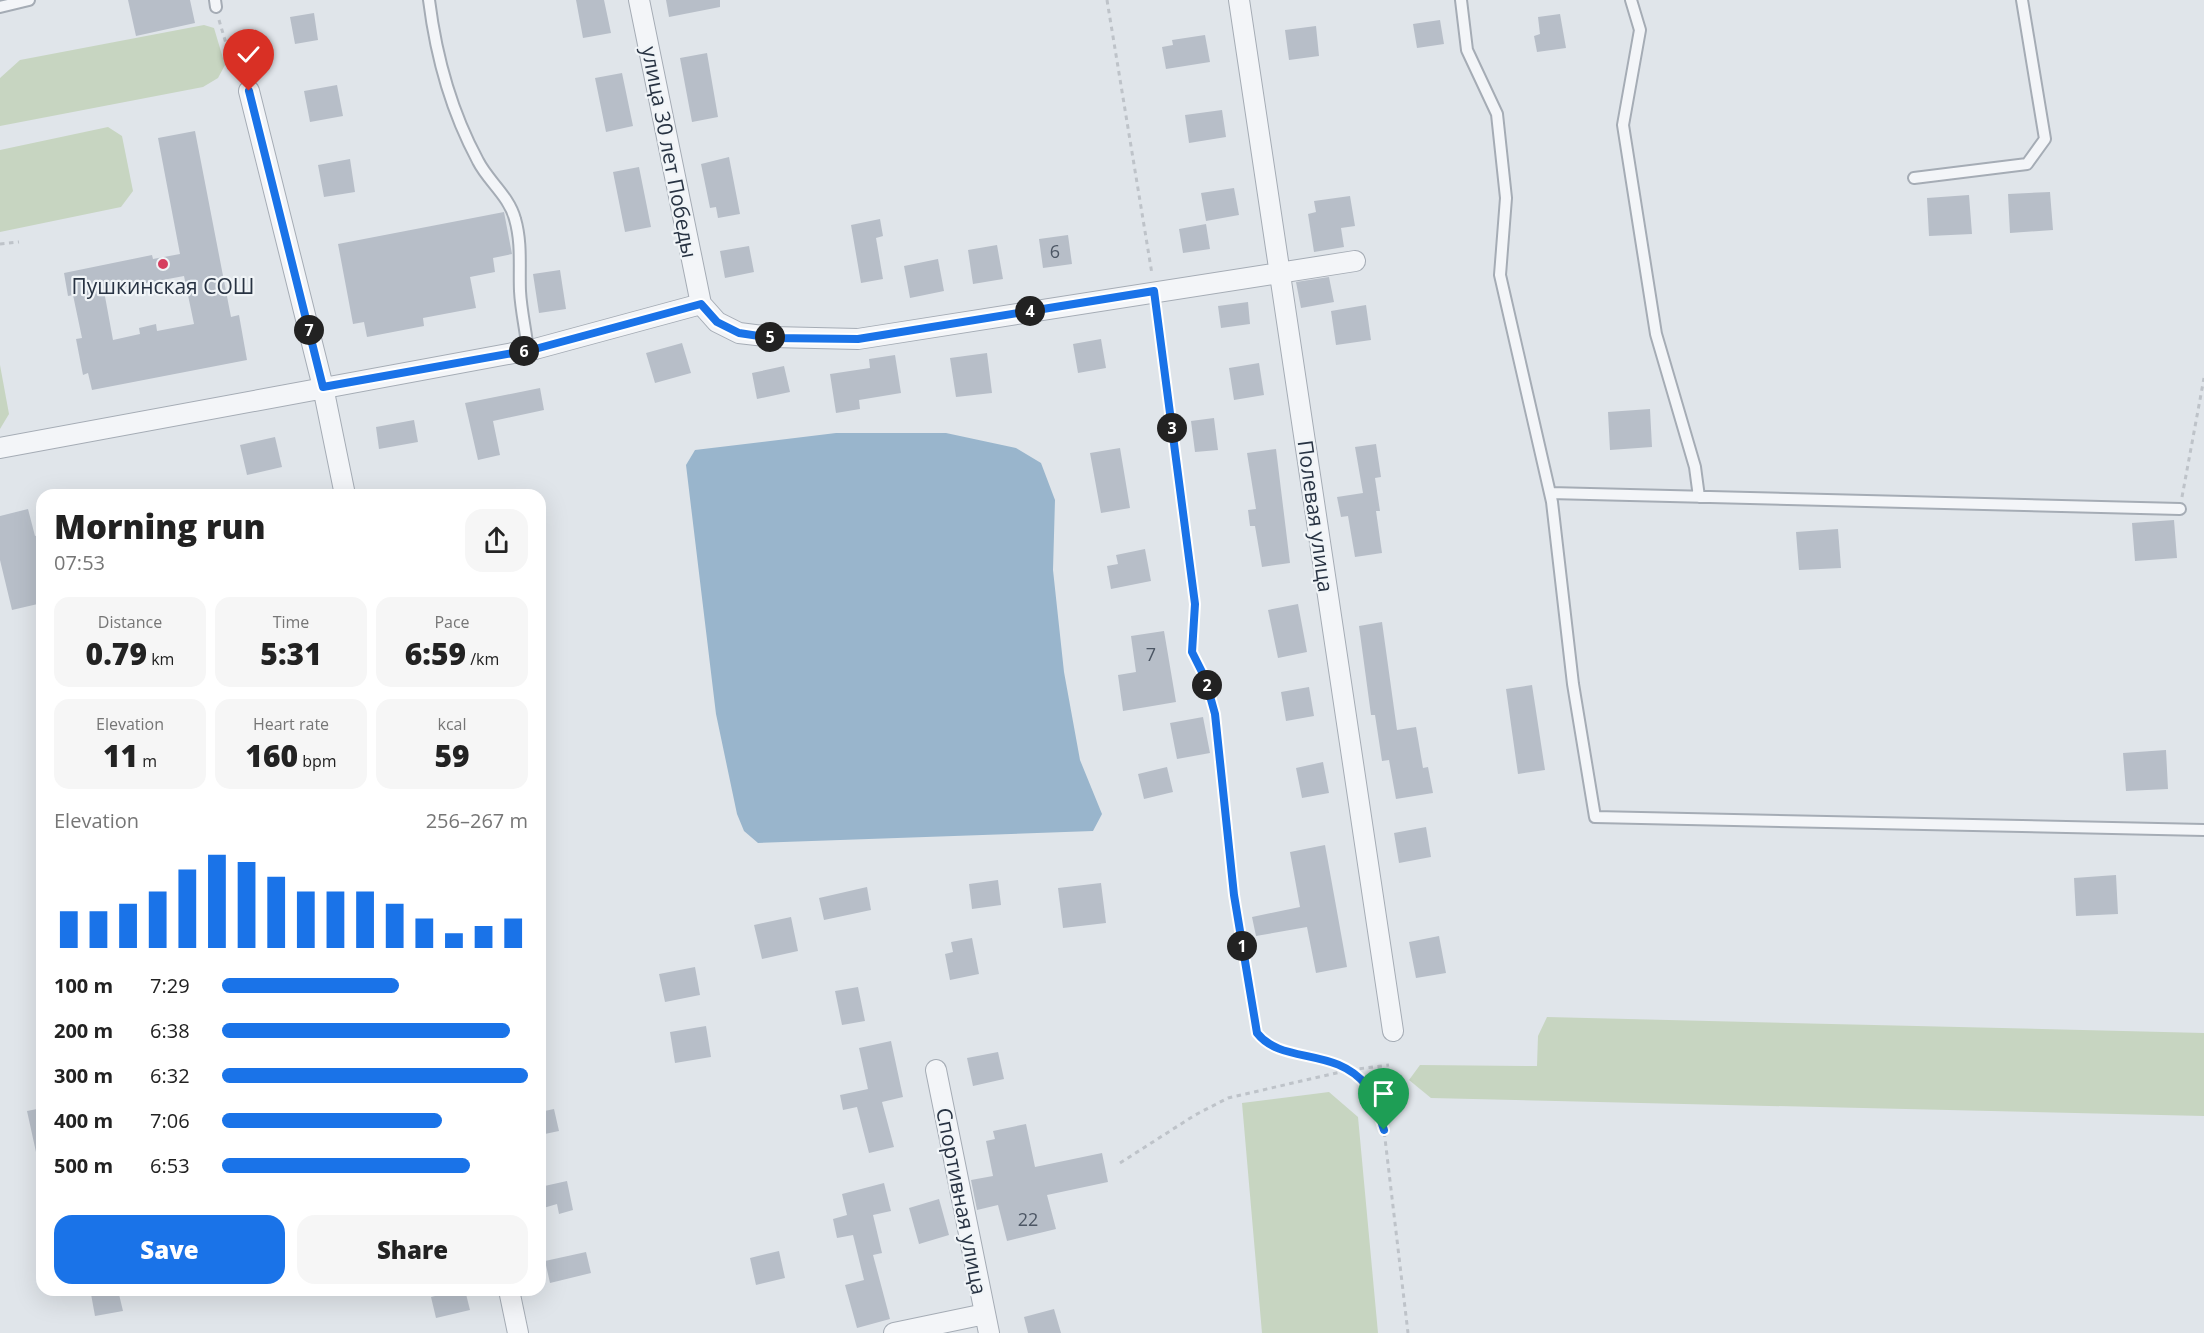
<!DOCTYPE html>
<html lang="en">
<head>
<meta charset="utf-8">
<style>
	body { margin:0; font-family:"Open Sans",sans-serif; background:#f6f6f6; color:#222; height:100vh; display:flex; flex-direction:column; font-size:22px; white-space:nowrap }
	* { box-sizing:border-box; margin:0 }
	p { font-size:20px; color:#767676 }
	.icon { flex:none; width:33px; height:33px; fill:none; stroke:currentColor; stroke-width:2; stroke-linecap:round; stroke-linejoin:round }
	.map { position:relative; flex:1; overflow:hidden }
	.drawer { position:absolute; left:36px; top:489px; width:510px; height:807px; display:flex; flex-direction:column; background:#fff; border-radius:18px; box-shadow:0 6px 24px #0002 }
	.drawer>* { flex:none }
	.pin { position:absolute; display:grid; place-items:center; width:51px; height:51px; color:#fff; margin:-62px -26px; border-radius:50% 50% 50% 0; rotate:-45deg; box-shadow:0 0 6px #0007 }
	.pin .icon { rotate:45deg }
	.km { position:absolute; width:30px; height:30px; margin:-15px; border-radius:50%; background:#222; color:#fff; font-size:16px; line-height:30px; text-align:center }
	.round { display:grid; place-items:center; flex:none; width:63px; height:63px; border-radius:18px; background:#f6f6f6 }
	.overview { display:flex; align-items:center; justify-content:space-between; height:102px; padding:0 18px }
	h1 { font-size:33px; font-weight:800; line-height:45px }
	.stats { display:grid; grid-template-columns:repeat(3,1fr); gap:9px; height:102px; padding:6px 18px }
	.stats div { display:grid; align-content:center; border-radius:15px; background:#f6f6f6; text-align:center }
	.stats b { font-size:30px; font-weight:800 }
	.stats small { font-size:16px; font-weight:400 }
	.stats p { font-size:16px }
	.chart { height:168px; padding:12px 18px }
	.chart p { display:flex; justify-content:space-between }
	.chart svg { width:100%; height:108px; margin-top:6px; stroke:#1a73e8; stroke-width:6 }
	.action { display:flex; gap:12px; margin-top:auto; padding:12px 18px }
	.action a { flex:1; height:69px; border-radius:18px; background:#1a73e8; color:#fff; font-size:24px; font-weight:800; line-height:69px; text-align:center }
	.action a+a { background:#f6f6f6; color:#222 }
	ul { padding:0 18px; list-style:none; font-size:20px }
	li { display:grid; grid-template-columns:96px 72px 1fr; align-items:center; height:45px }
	li i { height:15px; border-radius:8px; background:#1a73e8 }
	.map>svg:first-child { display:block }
	.green { fill:#c7d5c1 }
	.water { fill:#99b5cc }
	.building { fill:#b7bec8; fill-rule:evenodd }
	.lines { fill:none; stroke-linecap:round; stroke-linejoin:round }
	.service-casing { stroke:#a5acb5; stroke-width:14 }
	.minor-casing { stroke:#a5acb5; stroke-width:22 }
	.path { stroke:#bec3c9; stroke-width:3; stroke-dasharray:4.5 4.5; stroke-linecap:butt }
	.service { stroke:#f3f5f8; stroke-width:10 }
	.minor { stroke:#f3f5f8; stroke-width:20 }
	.route-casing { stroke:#fff; stroke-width:12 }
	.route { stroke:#1a73e8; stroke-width:8 }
	.poi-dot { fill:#d63e5f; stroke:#f0f4f7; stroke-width:2 }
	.labels { text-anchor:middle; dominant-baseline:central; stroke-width:4.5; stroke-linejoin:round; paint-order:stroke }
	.number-label { font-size:18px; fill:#4c5664 }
	.street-label { font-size:21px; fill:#283343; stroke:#f0f4f7 }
	.poi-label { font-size:21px; fill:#283343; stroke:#f0f4f7 }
</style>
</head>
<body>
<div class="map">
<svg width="2204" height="1333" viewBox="0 0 2204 1333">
	<rect width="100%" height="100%" fill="#e0e5ea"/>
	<path class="green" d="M204,25L214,28L225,65L218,78L203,87L0,126V78L20,60Z
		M108,127L122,136L133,191L121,207L0,232V150Z
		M0,365L9,414L0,429Z
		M1547,1017L2204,1033V1116L1431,1098L1409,1080L1420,1065L1537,1066L1538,1036Z
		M1329,1092L1358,1117L1378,1333H1262L1242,1103Z"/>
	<path class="water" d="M836,433H946L1016,448L1041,463L1055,500L1053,570L1064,672L1080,760L1102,814L1093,831L758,843L744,831L737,814L716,714L686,465L695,450Z"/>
	<path class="building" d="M128,0H190L195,23L136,36Z
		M576,0H604L611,33L583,38Z
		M666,0H720V7L669,17Z
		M314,13L318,40L295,44L290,17Z
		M1560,14L1566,48L1537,52L1534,36L1540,34L1538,17Z
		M1440,20L1444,44L1417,48L1413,24Z
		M1316,26L1319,56L1289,60L1285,30Z
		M1205,35L1210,62L1166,69L1162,47L1173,45L1172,40Z
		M707,53L718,117L692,122L680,58Z
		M622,73L633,126L606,132L595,78Z
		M337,85L343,116L310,122L304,91Z
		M1222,110L1226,137L1189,143L1185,115Z
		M195,131L231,317L239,315L247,360L92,390L88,373L83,375L76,339L82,338L73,295L68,296L64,273L152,255L153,259L180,254L158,138ZM184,276L194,324L157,331L156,324L139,328L140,334L113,340L104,291Z
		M729,157L740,214L718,218L716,207L710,208L701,164Z
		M350,159L355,192L324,197L318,165Z
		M639,167L651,227L625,232L613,172Z
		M1234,188L1239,215L1206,221L1201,193Z
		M2050,192L2053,230L2010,233L2008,194Z
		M1969,195L1972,234L1929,236L1927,198Z
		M1350,196L1355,226L1341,228L1344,247L1314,252L1308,214L1316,212L1314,201Z
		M504,212L512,254L493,258L495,272L470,277L476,308L423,318L424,326L367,337L364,322L353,324L338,244Z
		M880,219L883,236L876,238L883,279L861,283L851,225Z
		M1206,224L1210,249L1183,253L1179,229Z
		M1068,235L1072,264L1043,268L1039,239Z
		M997,245L1003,279L973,284L968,250Z
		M749,246L754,272L725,278L720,251Z
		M938,259L944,291L910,298L904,266Z
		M560,270L566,309L539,313L533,274Z
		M1329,277L1334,302L1301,308L1296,282Z
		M1248,302L1250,324L1221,328L1218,306Z
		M1366,305L1371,340L1336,345L1331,311Z
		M1101,339L1106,368L1078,373L1073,344Z
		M682,343L691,373L655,383L646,353Z
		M987,353L992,393L956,397L950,358Z
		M895,355L901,393L859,400L860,409L836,413L830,374L870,368L869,359Z
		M1259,363L1264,395L1234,400L1229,368Z
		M784,366L790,392L757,399L752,373Z
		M540,388L544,410L493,421L500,455L478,460L465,403Z
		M1650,409L1652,447L1610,450L1608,412Z
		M1214,418L1218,450L1195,452L1191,421Z
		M414,420L418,442L379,449L376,427Z
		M275,437L282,467L247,475L240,445Z
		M1376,444L1381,477L1375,478L1380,511H1376L1382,553L1355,557L1348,516L1341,517L1337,497L1363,493L1355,447Z
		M1120,448L1130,508L1101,513L1090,453Z
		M1276,449L1290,563L1262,567L1255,526H1250L1248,510L1256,509L1247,453Z
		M28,509L35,536L42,534V603L12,610L0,560V516Z
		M2174,520L2177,558L2135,561L2132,523Z
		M1838,529L1841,568L1799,570L1796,532Z
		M1145,549L1151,581L1111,589L1107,566L1118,564L1116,555Z
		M1298,604L1307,652L1278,658L1268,610Z
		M1382,622L1397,730L1416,727L1423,768L1428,767L1433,793L1396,799L1389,760L1382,761L1375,715H1371L1359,626Z
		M1164,631L1176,702L1123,711L1118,675L1136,672L1131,636Z
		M1532,685L1545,770L1518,774L1506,689Z
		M1309,687L1314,716L1286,721L1281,692Z
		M1203,717L1210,753L1177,759L1170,723Z
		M2166,750L2168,789L2126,791L2123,753Z
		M1323,762L1329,793L1302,798L1296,768Z
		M1167,767L1173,792L1144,799L1138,774Z
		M1426,827L1431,857L1399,863L1394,833Z
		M1325,845L1347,967L1316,973L1307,927L1256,936L1252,917L1300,907L1290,852Z
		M2116,875L2118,914L2076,916L2074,878Z
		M998,880L1001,905L972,909L969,884Z
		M1101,883L1106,923L1063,928L1058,888Z
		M867,887L871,910L824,920L819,898Z
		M791,917L798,951L762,959L754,925Z
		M1439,936L1446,973L1416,978L1409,942Z
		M972,938L979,974L950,980L945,954L953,952L951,942Z
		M695,967L700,995L665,1002L659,974Z
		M858,987L865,1021L842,1025L835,991Z
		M706,1026L711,1057L675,1063L670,1032Z
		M891,1041L903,1097L882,1102L894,1147L869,1153L857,1107L843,1110L840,1095L868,1089L859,1048Z
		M998,1052L1004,1079L973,1086L967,1058Z
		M42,1108V1152H36L27,1111Z
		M554,1109L559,1131L540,1135V1112Z
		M1026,1124L1035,1167L1102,1153L1108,1182L1047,1195L1056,1229L1007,1241L998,1205L977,1210L971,1180L993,1176L986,1141L995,1139L993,1131Z
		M567,1181L573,1210L559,1214L557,1204L540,1209V1187Z
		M884,1183L891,1211L873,1215L882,1253L873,1255L890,1319L857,1328L845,1285L864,1280L853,1235L837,1238L833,1219L847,1215L842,1194Z
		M939,1199L949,1235L919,1244L909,1208Z
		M779,1251L785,1278L756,1285L750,1258Z
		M586,1252L591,1273L550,1283L545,1261Z
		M111,1290H118L123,1311L95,1316L91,1294Z
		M459,1290H465L470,1310L436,1318L431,1297Z
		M1054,1309L1061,1333H1028L1024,1317Z"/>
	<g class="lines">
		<defs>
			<path id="service" d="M215,0L216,7
				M429,0C436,56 451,111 478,161C488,181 509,196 515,219C522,243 519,267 520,291C521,311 526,331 528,351
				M1461,0L1467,50L1497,114L1506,198L1500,275L1552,502L1573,684L1595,817L2204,830
				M1631,0L1640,30L1623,125L1656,334L1695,467L1699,497
				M0,7L29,0
				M1914,178L2027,164L2045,139L2022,0
				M1550,493L2180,509"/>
			<path id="minor" d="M639,0L701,304L717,322L739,333L772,337L858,339L1355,261
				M1239,0L1393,1031
				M249,91L323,387L345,495
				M0,448L535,349L701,304
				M936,1070L989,1333
				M509,1290L518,1333
				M894,1333L985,1314"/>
		</defs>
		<use href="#service" class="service-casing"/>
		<use href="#minor" class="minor-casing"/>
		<path class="path" d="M1107,0L1152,274
			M219,20L234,70L238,76
			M0,244L19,242
			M1157,311L1195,604L1192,653L1205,678L1215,714L1234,895L1257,1033L1267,1046L1336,1061L1356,1074L1369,1088L1384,1130L1408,1333
			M2182,497L2204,378
			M1120,1163L1195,1115L1228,1098L1349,1070L1389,1065"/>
		<use href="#service" class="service"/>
		<use href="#minor" class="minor"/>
	</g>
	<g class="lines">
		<defs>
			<path id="route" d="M249,91L323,387L535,349L701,304L717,322L739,333L772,338L858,339L1154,291L1195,604L1192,652L1205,678L1215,714L1234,895L1257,1033C1282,1065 1335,1046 1367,1086C1376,1097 1379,1116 1384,1130"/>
		</defs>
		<use href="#route" class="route-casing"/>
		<use href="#route" class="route"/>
	</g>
	<circle class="poi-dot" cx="163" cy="264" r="6"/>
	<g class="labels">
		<g class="number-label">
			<text x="1055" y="251">6</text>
			<text x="1151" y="654">7</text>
			<text x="1028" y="1219">22</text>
		</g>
		<g class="street-label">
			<text transform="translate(670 152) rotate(79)">улица 30 лет Победы</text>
			<text transform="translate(1316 516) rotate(82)">Полевая улица</text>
			<text transform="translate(962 1201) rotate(79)">Спортивная улица</text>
		</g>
		<g class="poi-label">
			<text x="163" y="286">Пушкинская СОШ</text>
		</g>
	</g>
</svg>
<div class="pin" style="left:1384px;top:1130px;background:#1e9e55"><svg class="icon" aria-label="arrive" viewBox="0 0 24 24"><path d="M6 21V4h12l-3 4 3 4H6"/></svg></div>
<div class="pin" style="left:249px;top:91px;background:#d93025"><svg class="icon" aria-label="check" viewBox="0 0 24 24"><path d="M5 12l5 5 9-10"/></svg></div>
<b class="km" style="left:1242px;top:946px">1</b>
<b class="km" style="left:1207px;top:685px">2</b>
<b class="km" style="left:1172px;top:428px">3</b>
<b class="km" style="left:1030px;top:311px">4</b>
<b class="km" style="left:770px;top:337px">5</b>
<b class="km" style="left:524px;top:351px">6</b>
<b class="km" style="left:309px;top:330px">7</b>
<section class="drawer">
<div class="overview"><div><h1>Morning run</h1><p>07:53</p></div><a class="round"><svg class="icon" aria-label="share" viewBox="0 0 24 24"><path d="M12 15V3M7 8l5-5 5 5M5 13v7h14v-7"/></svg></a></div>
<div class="stats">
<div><p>Distance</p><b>0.79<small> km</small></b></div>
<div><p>Time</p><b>5:31</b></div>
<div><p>Pace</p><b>6:59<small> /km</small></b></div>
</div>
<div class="stats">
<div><p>Elevation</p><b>11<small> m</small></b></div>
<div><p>Heart rate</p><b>160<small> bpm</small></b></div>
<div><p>kcal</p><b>59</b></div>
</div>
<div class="chart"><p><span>Elevation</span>256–267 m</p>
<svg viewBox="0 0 160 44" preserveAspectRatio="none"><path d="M5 44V29M15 44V29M25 44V26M35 44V21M45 44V12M55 44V6M65 44V9M75 44V15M85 44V21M95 44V21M105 44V21M115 44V26M125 44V32M135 44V38M145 44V35M155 44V32"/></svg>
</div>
<ul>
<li><b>100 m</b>7:29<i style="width:58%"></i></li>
<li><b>200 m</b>6:38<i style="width:94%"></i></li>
<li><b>300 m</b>6:32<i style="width:100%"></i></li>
<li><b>400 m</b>7:06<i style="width:72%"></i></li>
<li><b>500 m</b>6:53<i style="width:81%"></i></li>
</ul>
<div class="action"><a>Save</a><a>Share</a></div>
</section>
</div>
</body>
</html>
